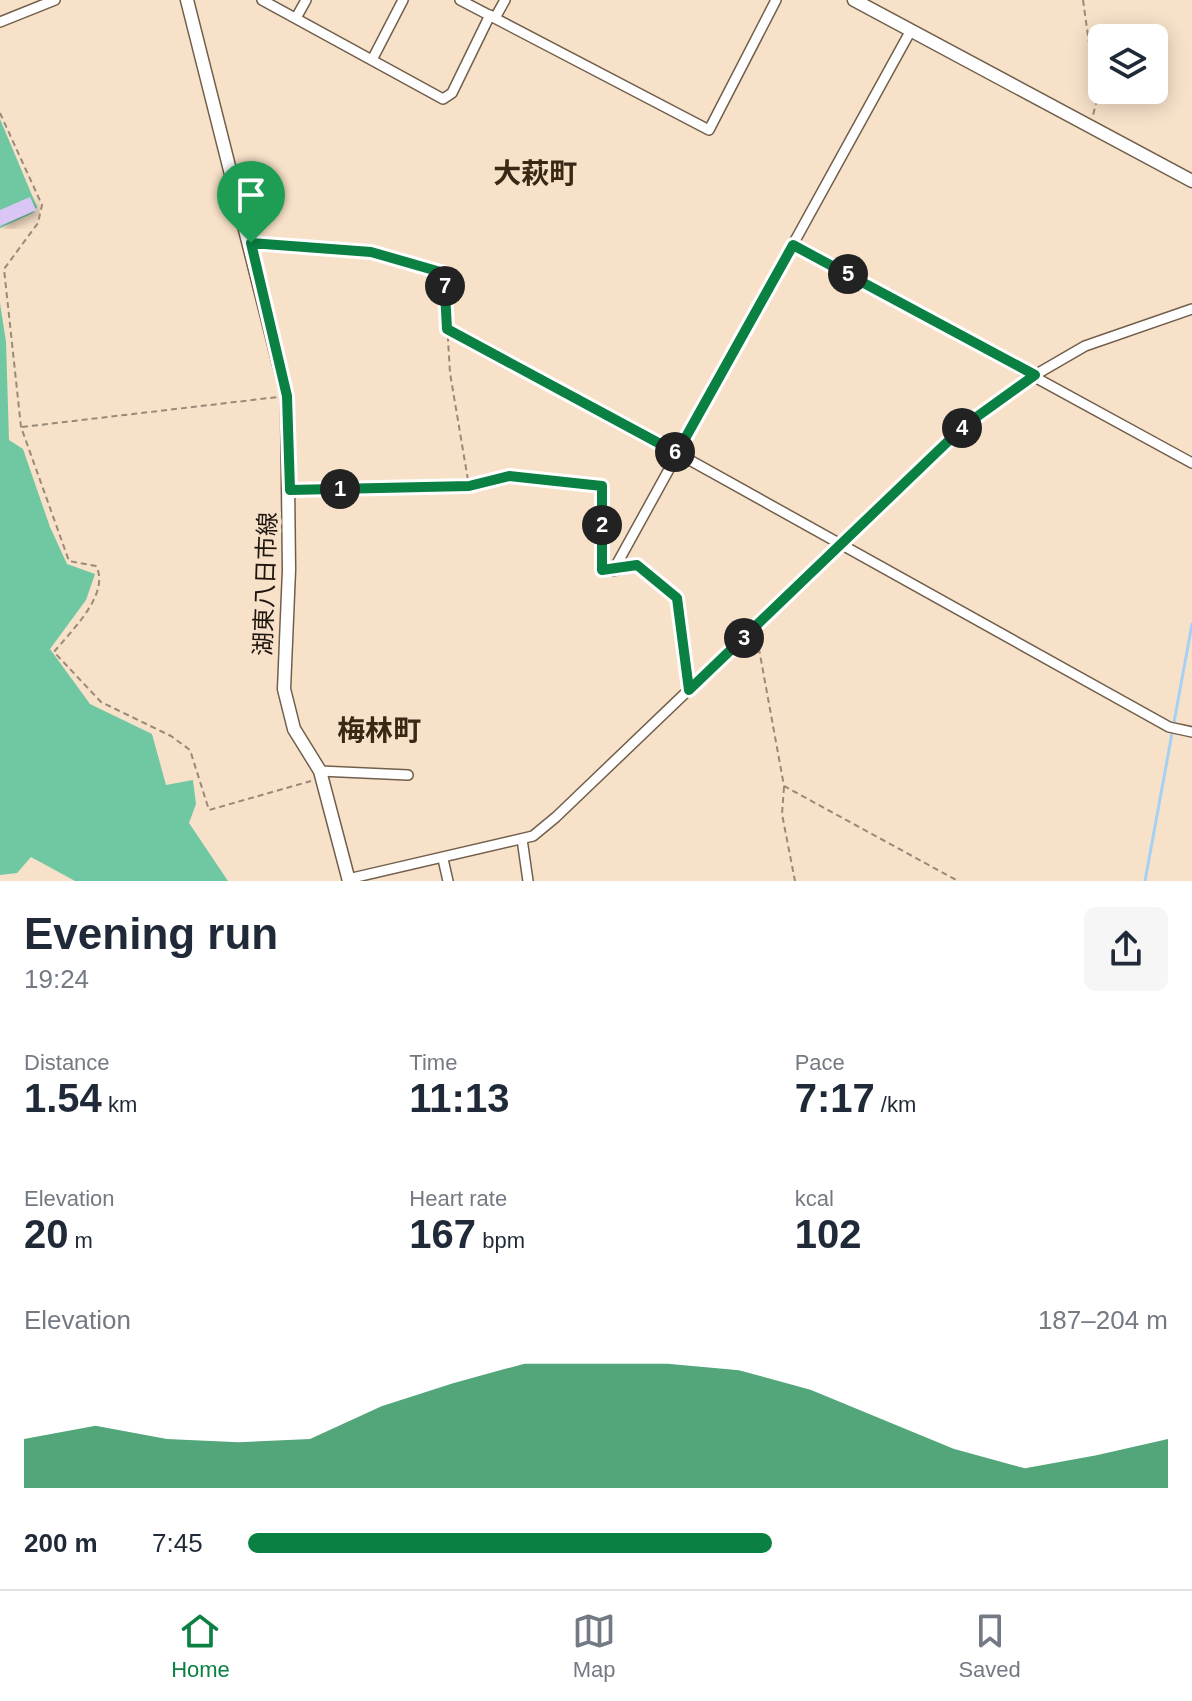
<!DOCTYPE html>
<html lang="en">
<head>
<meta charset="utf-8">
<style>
	body { margin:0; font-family:Helvetica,"Noto Sans JP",sans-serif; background:#f6f6f7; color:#1f2937; height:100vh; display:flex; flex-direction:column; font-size:30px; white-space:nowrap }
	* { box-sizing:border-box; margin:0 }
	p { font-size:26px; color:#747a83 }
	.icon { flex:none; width:44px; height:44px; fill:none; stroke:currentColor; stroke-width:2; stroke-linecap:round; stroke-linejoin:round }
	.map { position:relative; height:881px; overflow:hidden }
	.details { display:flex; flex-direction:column; background:#fff; flex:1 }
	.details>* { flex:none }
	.buttons { position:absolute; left:1088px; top:24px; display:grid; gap:16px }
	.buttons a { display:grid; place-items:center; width:80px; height:80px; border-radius:12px; background:#fff; box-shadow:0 4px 20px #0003; font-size:40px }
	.pin { position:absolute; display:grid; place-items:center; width:68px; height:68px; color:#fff; margin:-82px -34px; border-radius:50% 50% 50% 0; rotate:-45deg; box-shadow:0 0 8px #0007 }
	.pin .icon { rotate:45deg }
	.km { position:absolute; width:40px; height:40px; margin:-20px; border-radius:50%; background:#222; color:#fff; font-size:22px; line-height:40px; text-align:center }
	.round { display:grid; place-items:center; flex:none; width:84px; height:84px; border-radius:12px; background:#f6f6f7 }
	.overview { display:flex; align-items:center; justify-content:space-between; height:136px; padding:0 24px }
	h1 { font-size:44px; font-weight:700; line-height:60px }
	.metrics { display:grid; grid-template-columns:repeat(3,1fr); gap:12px; height:136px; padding:8px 24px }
	.metrics div { display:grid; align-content:center }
	.metrics b { font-size:40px; font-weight:700 }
	.metrics small { font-size:22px; font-weight:400 }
	.metrics p { font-size:22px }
	.chart { height:224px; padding:16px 24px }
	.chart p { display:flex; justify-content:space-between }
	.chart svg { width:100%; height:144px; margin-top:8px; fill:#0b8043; opacity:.7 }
	ul { padding:0 24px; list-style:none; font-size:26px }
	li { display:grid; grid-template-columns:128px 96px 1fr; align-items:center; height:60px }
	li i { height:20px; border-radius:10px; background:#0b8043 }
	.dock { display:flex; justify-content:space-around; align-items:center; height:112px; border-top:2px solid #e0e1e3; background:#fff; font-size:22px; color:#747a83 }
	.dock a { display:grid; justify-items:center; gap:4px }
	.dock .selected { color:#0b8043 }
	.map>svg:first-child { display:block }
	.green { fill:#70c8a3 }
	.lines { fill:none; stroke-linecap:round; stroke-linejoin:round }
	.stream { stroke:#a6d1f4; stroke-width:3 }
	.building { fill:#d9c6f5; filter:url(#shadow) }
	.street-casing { stroke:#725f4b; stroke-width:12 }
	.secondary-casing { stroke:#725f4b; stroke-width:15 }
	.path { stroke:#998a78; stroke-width:2; stroke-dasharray:6 4; stroke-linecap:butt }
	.street { stroke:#fff; stroke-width:9 }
	.secondary { stroke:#fff; stroke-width:12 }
	.route-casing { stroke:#fff; stroke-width:16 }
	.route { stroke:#0b8043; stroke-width:10 }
	.labels { text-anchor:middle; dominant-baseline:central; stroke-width:8; stroke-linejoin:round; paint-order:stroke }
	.street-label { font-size:24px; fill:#1e160e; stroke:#f7e1c9 }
	.quarter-label { font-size:28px; font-weight:bold; fill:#392815; stroke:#f7e1c9 }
</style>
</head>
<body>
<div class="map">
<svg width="1192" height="881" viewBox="0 0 1192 881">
	<defs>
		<filter id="shadow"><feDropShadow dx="5" dy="5" stdDeviation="4" flood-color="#0004"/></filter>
	</defs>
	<rect width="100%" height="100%" fill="#f7e1c9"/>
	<path class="green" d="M0,119L37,207L33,213L0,228Z
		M0,303L6,342L9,440L23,449L50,527L67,564L95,574L86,600L50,649L90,704L152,734L166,785L193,780L196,804L189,823L228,881H75L31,857L17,873L0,875Z"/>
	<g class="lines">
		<path class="stream" d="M1145,881L1192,624"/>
	</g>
	<path class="building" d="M30,197L36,210L0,226V210Z"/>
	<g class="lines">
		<defs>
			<path id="street" d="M262,0L443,99L452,93L490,15
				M460,0L709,130L776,0
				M296,18L306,0
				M495,18L505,0
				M0,22L55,0
				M372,60L403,0
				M793,245L1192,463
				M677,453L1169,727L1192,732
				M613,571L910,32
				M613,571L637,565L677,598L689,690
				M320,771L408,775
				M522,839L528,881
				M443,859L448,881
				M348,879L533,836L556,817L964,426L1035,375L1085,346L1192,309"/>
			<path id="secondary" d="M187,0L287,396L289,570L284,689L294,729L320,771L349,881
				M854,0L1192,181"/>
		</defs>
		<use href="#street" class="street-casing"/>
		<use href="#secondary" class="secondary-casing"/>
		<path class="path" d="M1083,0L1097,100L1093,115
			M0,113L42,205L38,223L4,269L21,427L69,561L96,566C111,594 70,632 54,652L101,702L171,736L190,750L209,810L311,781
			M260,243L371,252L444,273L450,373L469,486
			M448,329L667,448
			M22,427L278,397
			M300,490L469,486L509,476L602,486L604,570
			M757,638L784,786L958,881
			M784,787L782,814L795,881"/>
		<use href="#street" class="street"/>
		<use href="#secondary" class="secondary"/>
	</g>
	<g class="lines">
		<defs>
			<path id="route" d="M251,243L371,252L444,273L447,329L677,453L793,245L1035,375L964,426L689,690L677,598L637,565L602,570V486L509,476L469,486L290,490L287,396Z"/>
		</defs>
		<use href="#route" class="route-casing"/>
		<use href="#route" class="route"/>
	</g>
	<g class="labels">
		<g class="street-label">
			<text transform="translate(265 584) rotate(-88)">湖東八日市線</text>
		</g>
		<g class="quarter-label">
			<text x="535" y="173">大萩町</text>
			<text x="379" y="730">梅林町</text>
		</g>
	</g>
</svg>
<div class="buttons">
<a><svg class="icon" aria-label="layers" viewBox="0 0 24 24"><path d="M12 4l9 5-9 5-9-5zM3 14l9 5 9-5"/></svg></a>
</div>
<div class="pin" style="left:251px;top:243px;background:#1e9e55"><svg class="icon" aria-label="arrive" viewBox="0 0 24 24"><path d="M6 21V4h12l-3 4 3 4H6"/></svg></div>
<b class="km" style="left:340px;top:489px">1</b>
<b class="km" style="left:602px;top:525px">2</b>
<b class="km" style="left:744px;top:638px">3</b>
<b class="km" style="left:962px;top:428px">4</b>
<b class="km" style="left:848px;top:274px">5</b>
<b class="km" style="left:675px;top:452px">6</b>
<b class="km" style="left:445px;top:286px">7</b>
</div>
<section class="details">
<div class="overview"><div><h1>Evening run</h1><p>19:24</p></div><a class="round"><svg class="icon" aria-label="share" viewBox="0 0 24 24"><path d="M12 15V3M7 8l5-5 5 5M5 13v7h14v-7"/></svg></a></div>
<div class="metrics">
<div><p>Distance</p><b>1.54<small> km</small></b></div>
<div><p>Time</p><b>11:13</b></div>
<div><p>Pace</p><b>7:17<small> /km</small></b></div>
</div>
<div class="metrics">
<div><p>Elevation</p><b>20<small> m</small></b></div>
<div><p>Heart rate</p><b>167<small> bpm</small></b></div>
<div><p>kcal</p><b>102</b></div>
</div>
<div class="chart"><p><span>Elevation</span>187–204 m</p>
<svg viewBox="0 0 160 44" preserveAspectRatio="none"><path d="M0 44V29L10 25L20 29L30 30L40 29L50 19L60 12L70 6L80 6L90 6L100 8L110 14L120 23L130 32L140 38L150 34L160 29V44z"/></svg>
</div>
<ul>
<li><b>200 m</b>7:45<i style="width:57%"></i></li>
</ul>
</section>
<nav class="dock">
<a class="selected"><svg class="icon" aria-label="home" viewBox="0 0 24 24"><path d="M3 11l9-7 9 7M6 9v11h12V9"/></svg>Home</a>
<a><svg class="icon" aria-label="map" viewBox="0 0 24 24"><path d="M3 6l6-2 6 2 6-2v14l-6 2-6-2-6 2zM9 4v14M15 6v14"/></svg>Map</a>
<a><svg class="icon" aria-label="saved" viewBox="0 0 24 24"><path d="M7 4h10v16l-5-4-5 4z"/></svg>Saved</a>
</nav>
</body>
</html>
